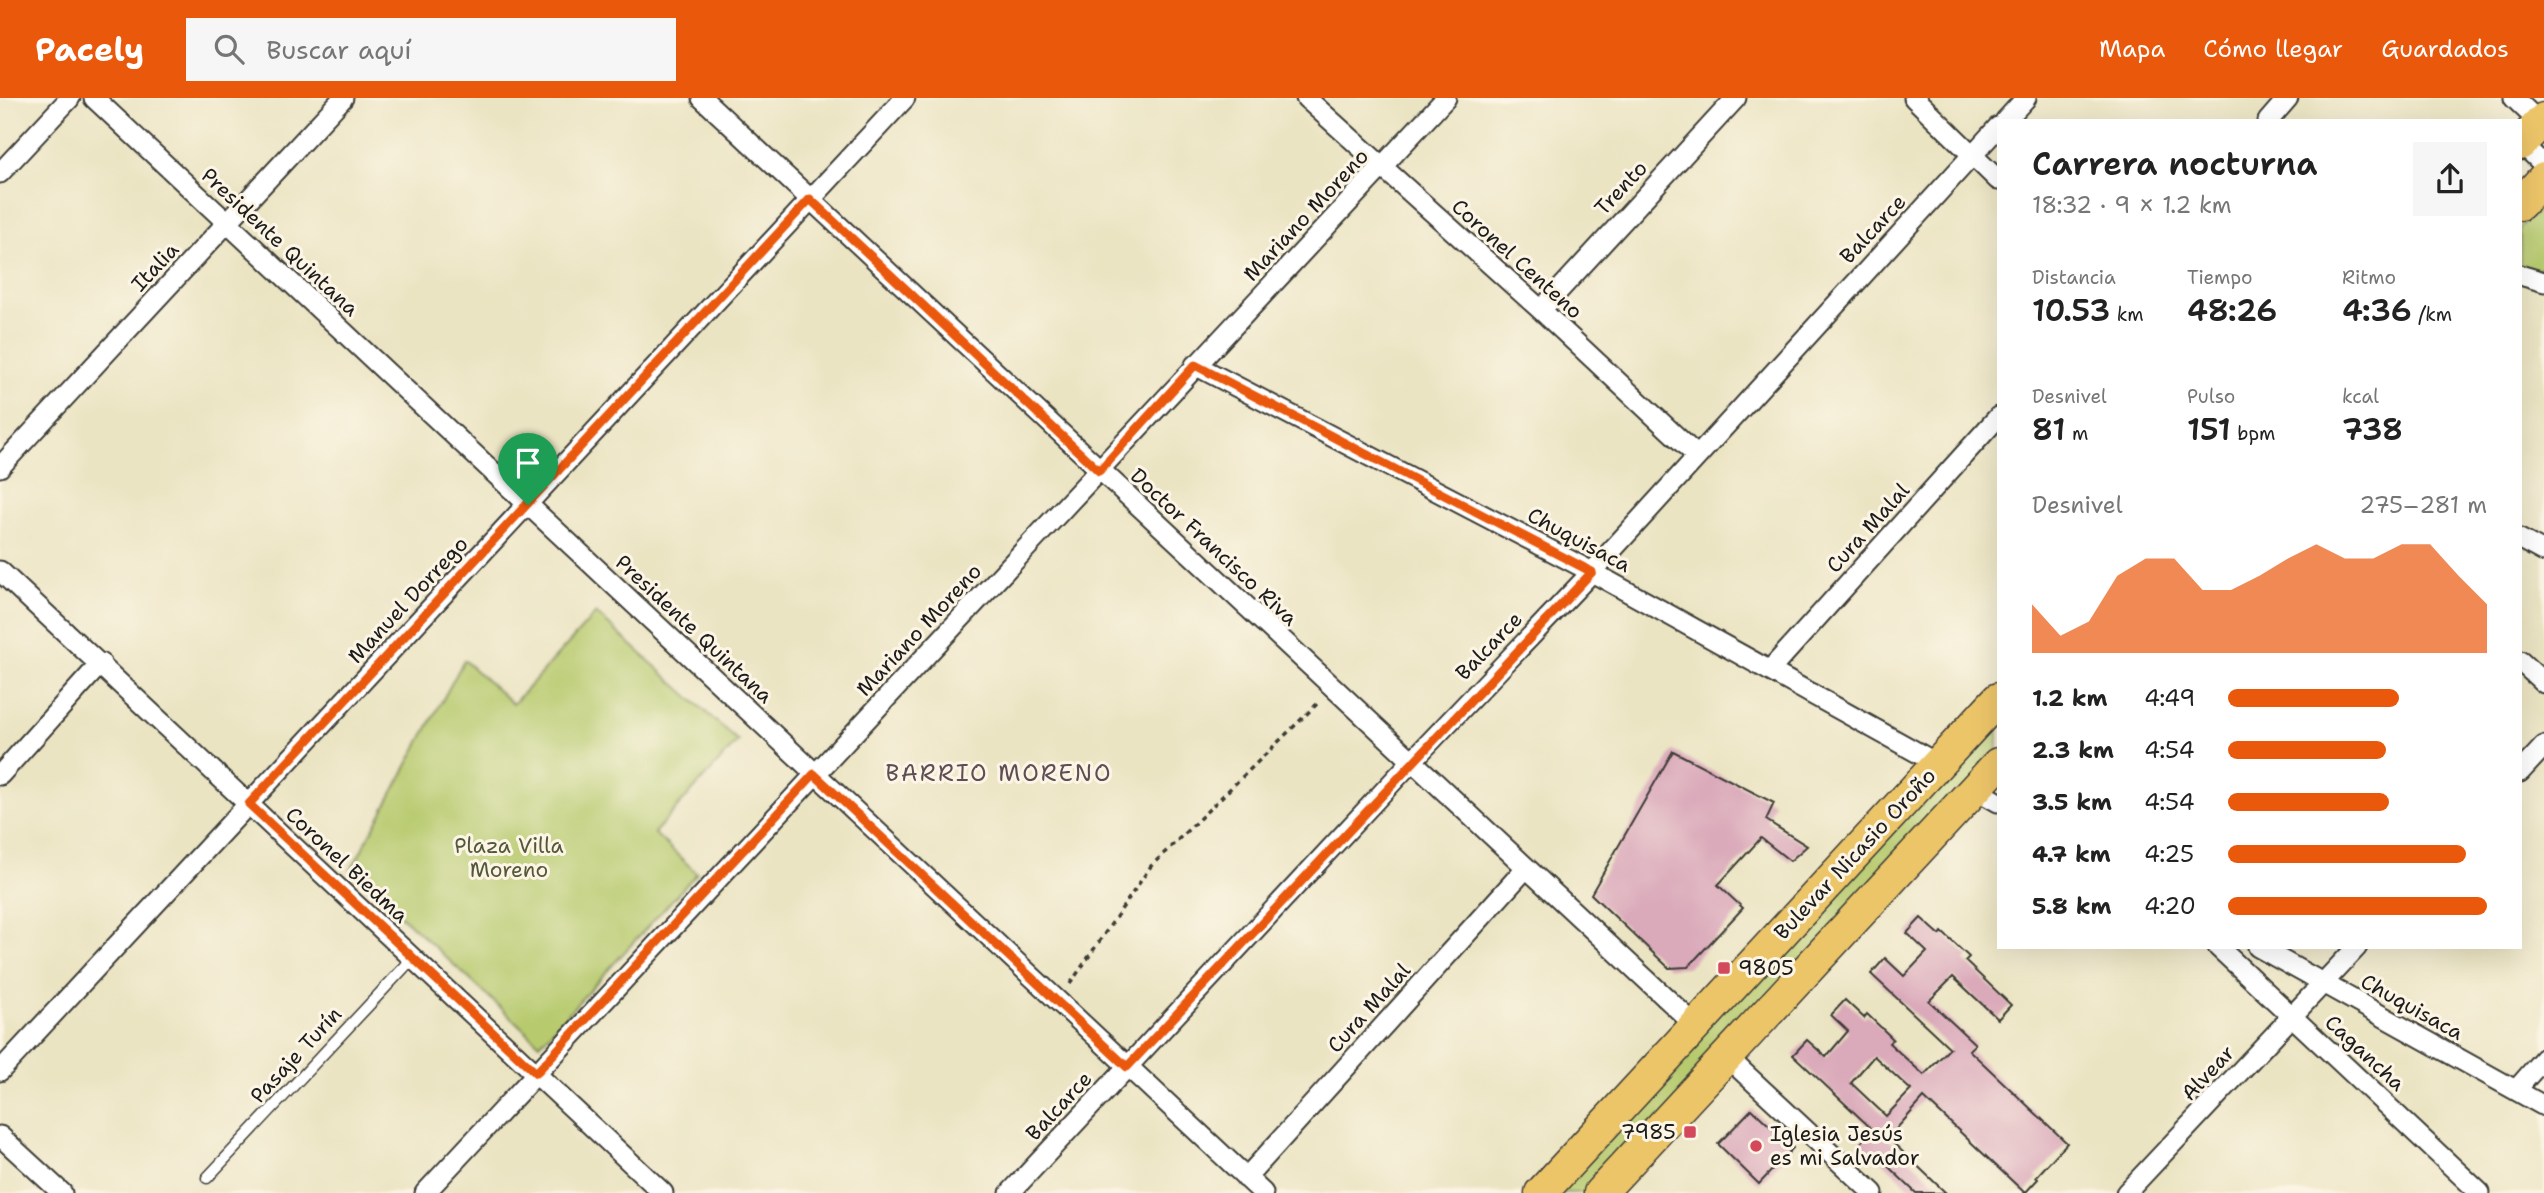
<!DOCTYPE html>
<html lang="es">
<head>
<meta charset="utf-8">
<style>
	body { margin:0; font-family:"Shantell Sans",sans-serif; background:#f6f6f6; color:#222; height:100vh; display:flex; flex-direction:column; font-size:26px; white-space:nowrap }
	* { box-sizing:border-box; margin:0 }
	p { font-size:23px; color:#767676 }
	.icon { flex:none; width:38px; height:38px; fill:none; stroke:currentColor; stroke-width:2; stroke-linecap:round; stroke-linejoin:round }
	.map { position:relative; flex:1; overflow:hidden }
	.details { position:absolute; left:1997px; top:21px; width:525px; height:830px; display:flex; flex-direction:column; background:#fff; border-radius:0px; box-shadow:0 7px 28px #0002 }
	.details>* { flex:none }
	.pin { position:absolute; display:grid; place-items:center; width:60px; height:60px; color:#fff; margin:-72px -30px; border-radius:50% 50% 50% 0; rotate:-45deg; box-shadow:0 0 7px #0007 }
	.pin .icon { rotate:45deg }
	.round { display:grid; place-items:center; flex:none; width:74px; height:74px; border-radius:0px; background:#f6f6f6 }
	.headline { display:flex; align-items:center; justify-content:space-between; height:119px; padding:0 35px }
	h1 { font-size:32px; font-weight:600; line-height:52px }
	.metrics { display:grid; grid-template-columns:repeat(3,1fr); gap:10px; height:119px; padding:7px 35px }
	.metrics div { display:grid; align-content:center }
	.metrics b { font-size:30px; font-weight:600 }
	.metrics small { font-size:19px; font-weight:400 }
	.metrics p { font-size:19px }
	.chart { height:196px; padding:14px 35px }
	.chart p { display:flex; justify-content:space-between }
	.chart svg { width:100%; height:126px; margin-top:7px; fill:#ea580c; opacity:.7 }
	ul { padding:0 35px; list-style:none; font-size:23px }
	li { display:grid; grid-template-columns:112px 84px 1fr; align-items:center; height:52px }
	li i { height:18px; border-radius:9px; background:#ea580c }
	header { display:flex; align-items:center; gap:42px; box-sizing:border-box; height:98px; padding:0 35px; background:#ea580c; color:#fff }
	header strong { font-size:33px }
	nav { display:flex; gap:38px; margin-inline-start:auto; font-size:24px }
	.search { width:490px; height:63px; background:#f6f6f6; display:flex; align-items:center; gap:18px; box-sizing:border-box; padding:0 24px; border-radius:0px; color:#767676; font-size:26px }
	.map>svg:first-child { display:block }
	.green { fill:#b7ca6e; stroke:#6a7345; stroke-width:2 }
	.building { fill:#daa9ba; fill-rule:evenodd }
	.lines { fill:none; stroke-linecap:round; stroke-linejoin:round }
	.service-casing { stroke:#3b3a35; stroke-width:13 }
	.minor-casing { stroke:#3b3a35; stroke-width:23 }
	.primary-casing { stroke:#3b3a35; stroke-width:35 }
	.path { stroke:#3b3a35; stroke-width:3.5; stroke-dasharray:5 5; stroke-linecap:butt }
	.service { stroke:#fff; stroke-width:10 }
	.minor { stroke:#fff; stroke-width:19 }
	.primary { stroke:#edc569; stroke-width:32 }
	.route-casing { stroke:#fff; stroke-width:14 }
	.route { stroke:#ea580c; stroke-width:9 }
	.poi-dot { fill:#d1495b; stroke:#fcf5e5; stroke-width:2.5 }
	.labels { text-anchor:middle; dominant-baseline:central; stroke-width:6; stroke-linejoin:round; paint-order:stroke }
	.street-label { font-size:21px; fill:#1c1c1c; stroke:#fcf5e5 }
	.park-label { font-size:21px; fill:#525939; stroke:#fcf5e5 }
	.poi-label { font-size:21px; fill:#1c1c1c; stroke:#fcf5e5; text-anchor:start }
	.neighbourhood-label { font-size:23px; letter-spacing:2px; fill:#5e4d53; stroke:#fcf5e5 }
</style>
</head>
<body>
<header>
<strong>Pacely</strong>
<div class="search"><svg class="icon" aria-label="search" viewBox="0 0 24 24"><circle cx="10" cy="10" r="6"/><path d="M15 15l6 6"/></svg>Buscar aquí</div>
<nav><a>Mapa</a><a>Cómo llegar</a><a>Guardados</a></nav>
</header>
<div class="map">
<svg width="2544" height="1095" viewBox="0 0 2544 1095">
	<rect width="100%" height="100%" fill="#fcf5e5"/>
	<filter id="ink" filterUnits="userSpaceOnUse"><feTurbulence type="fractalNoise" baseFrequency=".0143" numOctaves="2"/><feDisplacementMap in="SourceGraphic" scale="14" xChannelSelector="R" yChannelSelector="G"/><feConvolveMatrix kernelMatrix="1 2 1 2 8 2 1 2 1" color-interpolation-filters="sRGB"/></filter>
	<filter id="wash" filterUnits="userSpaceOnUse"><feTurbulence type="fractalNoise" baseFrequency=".00686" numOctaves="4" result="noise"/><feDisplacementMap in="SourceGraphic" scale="28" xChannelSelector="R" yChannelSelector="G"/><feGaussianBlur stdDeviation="1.57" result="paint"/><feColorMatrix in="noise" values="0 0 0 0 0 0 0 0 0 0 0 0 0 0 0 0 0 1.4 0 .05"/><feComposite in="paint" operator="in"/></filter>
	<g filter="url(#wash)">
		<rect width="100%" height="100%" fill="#ebe4c3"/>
		<path class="green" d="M2542,108H2544V178L2520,171V129Z
			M596,515L738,643L654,735L697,775L540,946L351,772L464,562L513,606Z
			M1998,601V666L1600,1095H1541Z"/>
		<g id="blocks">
			<path class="building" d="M1673,653L1774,705L1766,722L1807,748L1790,763L1761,740L1718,787L1743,810L1688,869L1669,870L1591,796Z
				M1921,820L1940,837L1942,834L1969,859L1965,863L2011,907L1998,921L1953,879L1929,903L1975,946L1969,952L2067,1045L2036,1079L2038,1081L2025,1095L1924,1000L1888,1040L1946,1095H1916L1874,1055L1870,1059L1858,1048L1873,1032L1793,957L1807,942L1826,959L1848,933L1831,917L1845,902L1864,920L1867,916L1893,941L1889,945L1924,977L1950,950L1871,876L1885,860L1904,878L1927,854L1907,835ZM1874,958L1911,992L1886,1018L1851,985Z
				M1752,1011L1793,1050L1759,1086L1718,1046Z"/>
		</g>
	</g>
	<g filter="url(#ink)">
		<use href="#blocks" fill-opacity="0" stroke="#3b3a35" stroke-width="2"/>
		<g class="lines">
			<defs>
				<path id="service" d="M207,1080L413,860"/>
				<path id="minor" d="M94,0L1263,1095
					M702,0L1696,928
					M1306,0L1541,212L1696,357
					M1914,0L1998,82
					M2514,0L2544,29
					M2005,23L2026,0
					M2268,23L2288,0
					M2521,45L2544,67
					M0,75L70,0
					M2520,177L2544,184
					M1541,212L1736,0
					M1195,267L1592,474L1938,666
					M0,369L343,0
					M2520,441L2544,454
					M0,473L663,1095
					M2520,563L2544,585
					M1770,572L1998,319
					M2520,674L2544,648
					M0,677L101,565
					M1975,691L1998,704
					M2218,849L2480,1095
					M2258,849L2544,1008
					M1727,959L1873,1095
					M0,973L905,0
					M2516,992L2544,960
					M0,1038L62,1095
					M1246,1080L1526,770
					M425,1095L1446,0
					M1010,1095L1411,664L1592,474L1998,29
					M2126,1095L2357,849"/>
				<path id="primary" d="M2520,46L2544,21
					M2520,106L2544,80
					M1541,1095L1998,601
					M1600,1095L1998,666"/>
			</defs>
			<use href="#service" class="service-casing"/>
			<use href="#minor" class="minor-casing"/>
			<use href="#primary" class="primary-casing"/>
			<path class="path" d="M1070,886L1151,768L1319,604"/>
			<use href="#service" class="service"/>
			<use href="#minor" class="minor"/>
			<use href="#primary" class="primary"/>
		</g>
	</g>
	<g class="lines" filter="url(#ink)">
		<defs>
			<path id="route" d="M810,101L1099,373L1195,267L1592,474L1127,969L814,676L536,975L249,706Z"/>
		</defs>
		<use href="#route" class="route-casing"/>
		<use href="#route" class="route"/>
	</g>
	<g class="poi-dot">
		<rect x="1717" y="863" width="14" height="14" rx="3.5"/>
		<rect x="1683" y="1027" width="14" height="14" rx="3.5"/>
		<circle cx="1756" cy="1048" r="7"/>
	</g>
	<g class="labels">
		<g class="street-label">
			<text transform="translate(1621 90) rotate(-47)">Trento</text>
			<text transform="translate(1306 117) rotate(-47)">Mariano Moreno</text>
			<text transform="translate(1873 131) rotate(-47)">Balcarce</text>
			<text transform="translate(280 144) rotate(43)">Presidente Quintana</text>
			<text transform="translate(1517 161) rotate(42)">Coronel Centeno</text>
			<text transform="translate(155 169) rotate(-47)">Italia</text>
			<text transform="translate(1868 430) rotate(-48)">Cura Malal</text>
			<text transform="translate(1579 442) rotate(28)">Chuquisaca</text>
			<text transform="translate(1214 449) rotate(43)">Doctor Francisco Riva</text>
			<text transform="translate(408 502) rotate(-47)">Manuel Dorrego</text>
			<text transform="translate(694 531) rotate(43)">Presidente Quintana</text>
			<text transform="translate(919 532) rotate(-47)">Mariano Moreno</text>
			<text transform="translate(1489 548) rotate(-46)">Balcarce</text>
			<text transform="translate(1855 756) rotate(-47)">Bulevar Nicasio Oroño</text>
			<text transform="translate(347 767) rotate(43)">Coronel Biedma</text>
			<text transform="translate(2412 909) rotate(29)">Chuquisaca</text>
			<text transform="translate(1369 910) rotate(-48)">Cura Malal</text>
			<text transform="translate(2365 955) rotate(43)">Cagancha</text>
			<text transform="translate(296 957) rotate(-47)">Pasaje Turín</text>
			<text transform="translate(2208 975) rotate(-47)">Alvear</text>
			<text transform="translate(1059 1008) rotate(-47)">Balcarce</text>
		</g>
		<g class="park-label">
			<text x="509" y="748">Plaza Villa<tspan x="509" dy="24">Moreno</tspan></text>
		</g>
		<g class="poi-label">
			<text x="1738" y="870">9805</text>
			<text x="1676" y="1034" text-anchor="end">7985</text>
			<text x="1770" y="1036">Iglesia Jesús<tspan x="1770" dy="24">es mi Salvador</tspan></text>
		</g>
		<g class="neighbourhood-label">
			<text x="999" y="675">BARRIO MORENO</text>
		</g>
	</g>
</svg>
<div class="pin" style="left:528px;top:407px;background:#1e9e55"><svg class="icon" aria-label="arrive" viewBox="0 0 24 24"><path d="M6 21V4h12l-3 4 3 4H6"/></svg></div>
<section class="details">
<div class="headline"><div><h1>Carrera nocturna</h1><p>18:32 · 9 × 1.2 km</p></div><a class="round"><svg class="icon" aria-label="share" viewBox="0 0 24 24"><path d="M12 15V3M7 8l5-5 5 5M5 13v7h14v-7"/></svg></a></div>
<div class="metrics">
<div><p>Distancia</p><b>10.53<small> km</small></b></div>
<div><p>Tiempo</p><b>48:26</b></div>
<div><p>Ritmo</p><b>4:36<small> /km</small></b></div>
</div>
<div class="metrics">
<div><p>Desnivel</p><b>81<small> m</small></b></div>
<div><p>Pulso</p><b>151<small> bpm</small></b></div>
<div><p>kcal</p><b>738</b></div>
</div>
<div class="chart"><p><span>Desnivel</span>275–281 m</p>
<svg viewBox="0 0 160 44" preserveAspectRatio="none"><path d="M0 44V27L10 38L20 33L30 17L40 11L50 11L60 22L70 22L80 17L90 11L100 6L110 11L120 11L130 6L140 6L150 17L160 27V44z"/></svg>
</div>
<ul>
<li><b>1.2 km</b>4:49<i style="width:66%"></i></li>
<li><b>2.3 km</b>4:54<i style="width:61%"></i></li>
<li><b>3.5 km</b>4:54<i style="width:62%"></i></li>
<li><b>4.7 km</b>4:25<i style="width:92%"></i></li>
<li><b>5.8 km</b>4:20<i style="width:100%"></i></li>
</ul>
</section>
</div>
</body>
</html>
